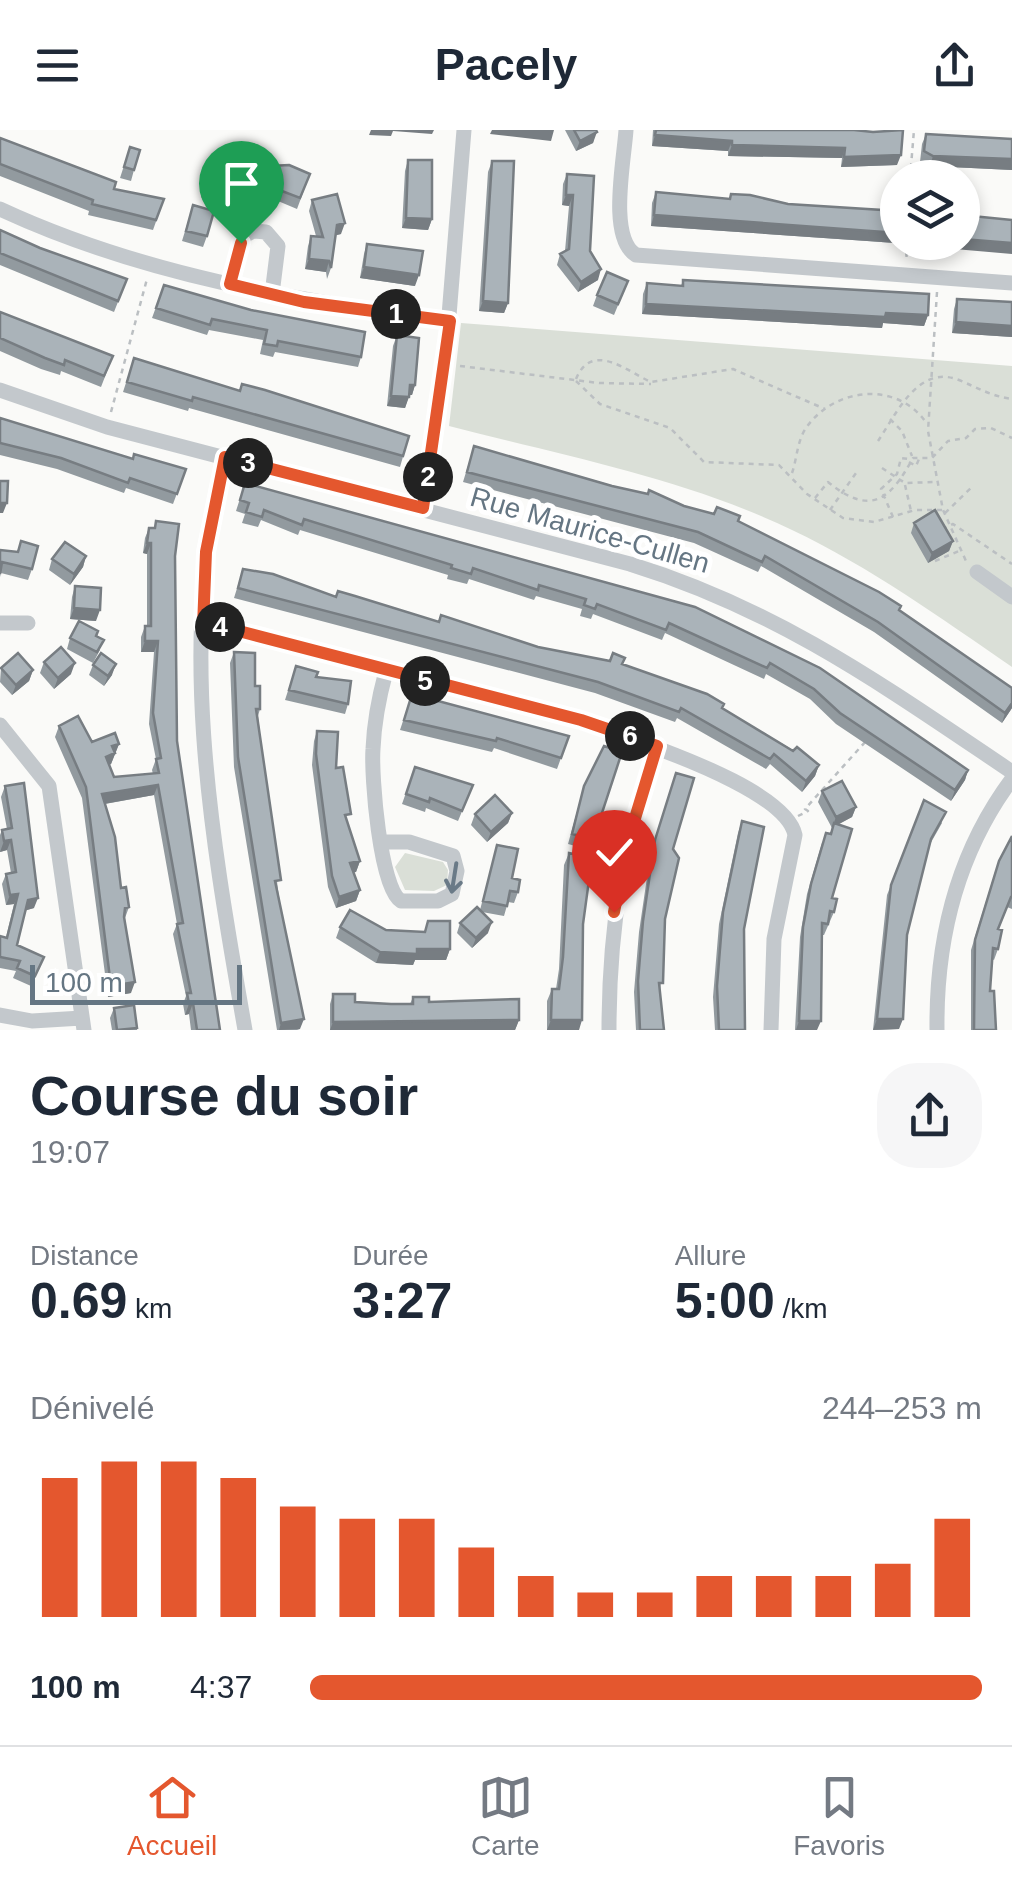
<!DOCTYPE html>
<html lang="fr">
<head>
<meta charset="utf-8">
<style>
	body { margin:0; font-family:Helvetica,sans-serif; background:#f6f6f7; color:#1f2937; height:100vh; display:flex; flex-direction:column; font-size:38px; white-space:nowrap }
	* { box-sizing:border-box; margin:0 }
	p { font-size:32px; color:#747a83 }
	.icon { flex:none; width:55px; height:55px; fill:none; stroke:currentColor; stroke-width:2; stroke-linecap:round; stroke-linejoin:round }
	.map { position:relative; height:900px; overflow:hidden }
	.details { display:flex; flex-direction:column; background:#fff; flex:1 }
	.details>* { flex:none }
	.tools { position:absolute; left:880px; top:30px; display:grid; gap:20px }
	.tools a { display:grid; place-items:center; width:100px; height:100px; border-radius:50%; background:#fff; box-shadow:0 5px 15px #0003; font-size:50px }
	.scale { position:absolute; left:30px; bottom:25px; width:212px; box-sizing:border-box; padding-left:10px; border:5px solid #657683; border-top:0; font-size:28px; line-height:35px; white-space:nowrap; color:#657683; -webkit-text-stroke:8px #fff; paint-order:stroke }
	.pin { position:absolute; display:grid; place-items:center; width:85px; height:85px; color:#fff; margin:-102px -42px; border-radius:50% 50% 50% 0; rotate:-45deg; box-shadow:0 0 10px #0007 }
	.pin .icon { rotate:45deg }
	.km { position:absolute; width:50px; height:50px; margin:-25px; border-radius:50%; background:#222; color:#fff; font-size:28px; line-height:50px; text-align:center }
	.round { display:grid; place-items:center; flex:none; width:105px; height:105px; border-radius:40px; background:#f6f6f7 }
	.summary { display:flex; align-items:center; justify-content:space-between; height:170px; padding:0 30px }
	h1 { font-size:55px; font-weight:700; line-height:75px }
	.stats { display:grid; grid-template-columns:repeat(3,1fr); gap:15px; height:170px; padding:10px 30px }
	.stats div { display:grid; align-content:center }
	.stats b { font-size:50px; font-weight:700 }
	.stats small { font-size:28px; font-weight:400 }
	.stats p { font-size:28px }
	.chart { height:280px; padding:20px 30px }
	.chart p { display:flex; justify-content:space-between }
	.chart svg { width:100%; height:180px; margin-top:10px; stroke:#e4572e; stroke-width:6 }
	ul { padding:0 30px; list-style:none; font-size:32px }
	li { display:grid; grid-template-columns:160px 120px 1fr; align-items:center; height:75px }
	li i { height:25px; border-radius:12px; background:#e4572e }
	header { display:flex; justify-content:space-between; align-items:center; height:130px; padding:0 30px; background:#fff; font-size:45px; font-weight:700 }
	.dock { display:flex; justify-content:space-around; align-items:center; height:140px; border-top:2px solid #e0e1e3; background:#fff; font-size:28px; color:#747a83 }
	.dock a { display:grid; justify-items:center; gap:5px }
	.dock .on { color:#e4572e }
	.map>svg:first-child { display:block }
	.green { fill:#dadfd7 }
	.lines { fill:none; stroke-linecap:round; stroke-linejoin:round }
	.path { stroke:#bbbfc2; stroke-width:2.5; stroke-dasharray:5 5; stroke-linecap:butt }
	.minor { stroke:#c3c8cc; stroke-width:15 }
	.wall { fill:#929a9f }
	.shaded-wall { fill:#777d82 }
	.building { fill:#aab3b9; stroke:#777d82; stroke-width:2.5 }
	.oneway { stroke:#6a7a87 }
	.route-casing { stroke:#fff; stroke-width:20 }
	.route { stroke:#e4572e; stroke-width:12 }
	.labels { text-anchor:middle; dominant-baseline:central; stroke-width:10; stroke-linejoin:round; paint-order:stroke }
	.street-label { font-size:28px; fill:#657683; stroke:#fff }
</style>
</head>
<body>
<header><svg class="icon" aria-label="menu" viewBox="0 0 24 24"><path d="M4 6h16M4 12h16M4 18h16"/></svg>Pacely<svg class="icon" aria-label="share" viewBox="0 0 24 24"><path d="M12 15V3M7 8l5-5 5 5M5 13v7h14v-7"/></svg></header>
<div class="map">
<svg width="1012" height="900" viewBox="0 0 1012 900">
	<rect width="100%" height="100%" fill="#fafaf8"/>
	<path class="green" d="M461,193L1012,236V537C941,488 870,437 792,400C684,348 564,326 449,296Z
		M405,723L443,732L448,740L447,755L434,761L405,760L395,737Z"/>
	<g class="lines">
		<path class="path" d="M910,48L914,0
			M905,112L907,130
			M937,162L928,301L943,380L966,431
			M460,236L599,253L651,254
			M576,249C592,210 628,242 651,252L733,239L825,279
			M576,251L600,274L670,298L704,332L779,335L807,364L843,388L874,392L915,380H943
			M111,282L147,149
			M890,289L902,301L912,326
			M878,311C897,283 918,234 959,250C978,258 991,266 1012,269
			M909,332L916,336L919,329
			M882,338L905,353L935,352
			M792,343C797,329 797,311 806,298C835,256 899,251 927,294
			M905,355L911,381
			M815,368L828,352C872,388 891,368 913,328H932L948,311L966,308L975,299L991,298L1012,308
			M830,380L856,343
			M945,383L972,357
			M893,387L881,359L897,344L901,328L909,329
			M942,399L953,394L1012,434
			M935,431L959,421
			M798,686L808,681L805,679L866,611"/>
		<path class="minor" d="M626,0C624,31 608,108 636,125L1012,153
			M0,79C142,145 297,171 450,191
			M230,154L244,106L253,101L266,102L278,116L272,164
			M0,260L107,297L630,434C779,480 884,556 1012,642
			M225,327C175,511 213,716 245,900
			M423,378L445,235L464,0
			M977,442L1012,467
			M0,493H28
			M203,496L235,500C323,524 778,621 795,705L774,809L771,900
			M0,595L49,656L84,900
			M382,712H409L453,726L457,741L452,764L438,771H401C380,759 371,645 373,619C374,592 379,567 386,541
			M0,885L32,891L82,888
			M609,900C609,802 622,708 657,616
			M937,900C936,809 957,723 1012,649"/>
	</g>
	<path class="wall" d="M565,0H596L593,13L576,21Z
		M653,0H854L897,35L841,37L842,28L728,26V21L652,16Z
		M926,4L1012,9V40L930,36L920,32L922,14Z
		M0,8L114,59L164,69L153,100L88,85L89,81L0,46Z
		M130,17L134,40L131,51L120,48Z
		M408,30L432,89L428,100L402,98L405,41Z
		M492,31L508,173L504,183L479,181L488,42Z
		M249,37L310,44L297,79L278,71L245,70L246,48Z
		M567,44L598,150L578,162L557,135L560,124L565,121L569,76L562,75L563,54Z
		M205,56L236,58L232,68L218,83L201,67Z
		M656,62L729,69L731,64L896,113L651,96L652,73Z
		M312,70L341,104L336,105L331,138L327,149L326,142L305,139L308,116L311,106H316L309,81Z
		M193,75L207,106L203,117L182,111Z
		M0,100L40,118L127,149L114,182L0,135Z
		M367,114L415,156L360,148L364,124Z
		M683,150L928,185L924,196L883,193L882,198L642,184L643,164L647,153L681,156Z
		M628,151L614,185L593,176L597,165Z
		M164,155L361,227L358,237L275,222L273,227L260,224L263,210L209,200L207,205L152,188Z
		M957,169L1012,172V207L952,203L954,179Z
		M0,182L113,226L101,257L61,241L60,245L41,239L0,221Z
		M397,205L415,255L412,265H409L405,278L387,276L393,216Z
		M134,228L239,261L409,306L400,337L189,278L188,281L123,262Z
		M0,288L133,329L186,339L173,374L126,358L124,363L57,339L0,325Z
		M474,316L738,391L900,481L1012,558V578L1002,593L874,502L761,436L758,442L694,413L463,352Z
		M245,353L695,477L968,640L965,650L951,671L836,594L810,569L766,544L764,549L665,503L662,510L593,484L591,489L580,486L582,479L536,466L534,470L469,449L467,454L447,449L448,445L300,400L298,405L261,390L258,397L242,393L245,384L236,381Z
		M156,391L175,426L177,611L220,900H191L189,884L185,885L183,874L186,866L173,804L177,794L154,665L105,674L121,758L129,777L125,788L131,863L108,867L82,668L55,607L59,596L92,612L119,614L111,634L109,635L114,647L153,644L152,640L156,629L149,594L154,522H141V507L145,496H147V424L143,423L145,408L149,398H154Z
		M914,393L953,411L949,421L928,433L911,403Z
		M21,411L32,439L28,450L1,443L0,447V420L17,422Z
		M86,426L83,437L70,455L49,440L52,429Z
		M243,439L336,467L538,517L622,534L722,579L819,635L815,646L802,662L770,634L766,639L677,588L675,592L595,563L234,468Z
		M75,456L96,491L70,489L72,467Z
		M70,508L100,520L93,533L67,519Z
		M234,522L255,556L260,579L258,586L278,760L300,899L297,900H277L234,637L230,533Z
		M44,532L71,544L54,559L40,543Z
		M93,535L112,545L104,556L89,545Z
		M296,536L316,547L348,574L345,584L285,570Z
		M1,538L33,540L29,551L12,565L0,552Z
		M412,564L569,606L557,639L494,618L492,622L400,600Z
		M317,601L336,638L347,692L360,731L356,742H353L360,760L356,771L336,778L328,757L312,635L314,611Z
		M415,637L473,655L458,691L426,678L425,682L402,674Z
		M676,643L673,719L665,789L660,862L664,900H636L634,862L639,802L651,720Z
		M5,656L34,778L26,780L17,815L40,837L31,856L13,848L16,841L0,838V806L6,807L14,774L6,775L2,754L6,744L11,743L7,720L0,722V705L2,700L7,699L1,667Z
		M584,656L598,695V710L594,721L568,714Z
		M822,661L856,677L852,687L838,694L832,768L834,782L824,805H822L817,900H795L800,807L807,764L822,713L830,704L832,698L818,672Z
		M924,670L942,693L929,716L907,805L899,899L873,900L887,765Z
		M512,683L508,693L487,712L471,695L475,684Z
		M742,691L745,900H715L713,867L719,794L738,703Z
		M1012,706V779L1007,777L998,799V819L994,830L992,829L990,861L996,900H971V820L995,742Z
		M497,715L518,762L514,773L508,772L504,786L482,782L488,803L472,818L457,803L460,793L480,780Z
		M569,723L583,794L579,900H547V871L552,859H556L559,839L564,735Z
		M340,797L386,800L450,819L446,830H415L413,835L376,833L336,808Z
		M333,864L355,872L410,874L413,867L519,890L515,900H330V874Z
		M114,878L137,898V900H112L110,888Z"/>
	<path class="shaded-wall" d="M371,0H434L432,4L393,1L391,6L369,5Z
		M492,0H554L551,11L490,4Z
		M597,2L593,13L576,21L580,11Z
		M655,5L732,11L728,21L652,16Z
		M732,15L845,18L842,28L728,26Z
		M901,25L897,35L841,37L844,27Z
		M933,26L1012,29V40L930,36Z
		M236,58L232,68L218,83L222,73Z
		M249,60L282,61L278,71L245,70Z
		M566,65H573L569,76L562,75Z
		M654,85L898,103V110L896,113L651,96Z
		M406,88L432,89L428,100L402,98Z
		M345,93L341,104L333,106L337,95Z
		M962,109L1012,113V124L920,116L922,112H962Z
		M309,129L329,131L326,142L305,139Z
		M364,137L419,145L415,156L360,148Z
		M601,139L598,150L578,162L581,152Z
		M483,171L508,173L504,183L479,181Z
		M646,174L886,183L928,185L924,196L883,193L882,198L642,184Z
		M956,192L1012,196V207L952,203Z
		M410,255H415L412,265H406Z
		M391,266L409,267L405,278L387,276Z
		M0,373H7L3,383H0Z
		M953,411L949,421L928,433L932,423Z
		M147,413H151L147,424L143,423Z
		M86,426L83,437L70,455L74,444Z
		M74,478L100,480L96,491L70,489Z
		M145,511H158L154,522H141Z
		M75,533L71,544L54,559L58,548Z
		M116,534L112,545L104,556L108,546Z
		M33,540L29,551L12,565L16,555Z
		M1012,573V578L1002,593L1005,583Z
		M119,614L111,634L102,638L112,616Z
		M819,635L815,646L802,662L806,651Z
		M968,640L965,650L951,671L955,660Z
		M158,655L154,665L98,675L102,664Z
		M856,677L852,687L832,698L836,687Z
		M512,683L508,693L487,712L491,702Z
		M11,710L7,720L0,722L4,711Z
		M360,731L356,742L347,744L350,733Z
		M360,760L356,771L336,778L339,767Z
		M18,764L14,774L6,775L10,765Z
		M38,768L34,778L24,781L28,770Z
		M492,792L488,803L472,818L476,808Z
		M417,819H450L446,830H415L413,835L376,833L380,822Z
		M135,852L131,863L108,867L111,856Z
		M193,873L189,884L185,885L189,874Z
		M304,889L300,899L279,900L281,893Z
		M877,889H903L899,899L873,900Z
		M519,890L515,900H330L333,892Z
		M551,890H582L579,900H547Z
		M799,891H821L817,900H796Z"/>
	<path class="building" d="M574,0H596L597,2L580,11Z
		M656,0H854L873,2L903,0L901,25L844,27L845,18L732,15V11L655,5Z
		M926,4L1012,9V29L933,26L924,21Z
		M0,8L116,52L114,59L164,69L156,90L92,74L93,70L0,34Z
		M130,17L140,20L134,40L124,37Z
		M408,30H432V89L406,88Z
		M492,31H514L508,173L483,171Z
		M289,35L310,44L300,68L282,61L249,60V37Z
		M218,42L236,58L222,73L205,56Z
		M567,44L594,46L590,121L601,139L581,152L560,124L569,119L573,65H566Z
		M656,62L730,69L731,64L750,65L788,74L898,81V103L654,85Z
		M337,64L345,93L337,95L331,138L329,131L309,129L311,106L323,107L312,70Z
		M193,75L214,81L207,106L186,101Z
		M962,85L1012,90V113L962,109Z
		M0,100L40,118L127,149L118,171L0,123Z
		M367,114L423,121L419,145L364,137Z
		M607,142L628,151L618,174L597,165Z
		M683,150L929,164L928,185L886,183L885,187L646,174L647,153L683,156Z
		M164,155L251,180L365,202L361,227L278,211L277,216L264,214L267,200L212,189L210,195L156,178Z
		M957,169L1012,172V196L956,192Z
		M0,182L113,226L104,246L65,230L64,235L45,228L0,208Z
		M397,205L419,208L415,255H410L409,267L391,266Z
		M134,228L240,261L242,254L265,260L409,306L403,326L193,267L192,271L127,252Z
		M0,288L133,329L134,324L186,339L177,364L130,348L128,353L61,328L0,313Z
		M474,316L612,356L648,364L649,360L684,376L714,384L717,377L740,386L738,391L879,462L901,476L899,480L1012,558V573L1005,583L878,492L765,426L762,432L698,402L467,342Z
		M0,351H8L7,373H0Z
		M245,353L695,477L820,538L968,640L955,660L840,583L814,559L770,533L767,538L669,493L666,500L597,474L595,479L584,475L586,469L539,455L538,460L473,438L471,444L451,438L452,435L304,389L302,395L264,380L262,387L246,382L249,373L240,370Z
		M935,380L953,411L932,423L914,393Z
		M156,391L179,394L175,426L177,611L220,900H197L193,873L189,874L187,863H191L177,794L183,793L158,655L102,664L115,707L121,758L126,757L129,777L125,778L124,787L135,852L111,856L86,657L59,596L78,586L92,612L115,603L119,614L112,616L115,623L106,627L114,647L159,643L156,629L161,628L153,583L158,511H145V496H151V413H147L149,398H155Z
		M21,411L38,416L32,439L2,432L0,444V420L18,422Z
		M65,412L86,426L74,444L52,429Z
		M243,439L273,444L336,467L338,461L355,466L439,492L441,485L538,517L610,531L613,523L625,528L622,534L707,564L724,574L722,578L793,621L797,617L819,635L806,651L774,624L770,629L681,578L679,582L598,552L238,458Z
		M75,456L101,458L100,480L74,478Z
		M79,491L98,501L96,506L104,510L97,522L70,508Z
		M61,517L75,533L58,548L44,532Z
		M234,522L255,523V556H260V579H256L281,750L275,751L304,889L281,893L238,627Z
		M18,523L33,540L16,555L1,538Z
		M101,523L116,534L108,546L93,535Z
		M296,536L318,542L316,547L351,551L348,574L289,560Z
		M412,564L569,606L561,628L497,608L496,611L404,590Z
		M317,601L338,602L336,638L343,637L351,684L345,685L360,731L350,733L360,760L339,767L332,746L316,624Z
		M604,616L622,622L598,695L602,696L598,710L572,704L584,656Z
		M415,637L473,655L462,681L430,668L429,672L406,664Z
		M676,643L694,648L673,719L679,728L665,789L663,853H659L664,900H640L638,851L643,791L655,710Z
		M842,651L856,677L836,687L822,661Z
		M24,653L38,768L28,770L17,815L44,827L35,846L17,838L20,831L0,827V806L7,808L18,764L10,765L6,744L16,742L11,710L4,711L2,700L12,698L5,656Z
		M495,665L512,683L491,702L475,684Z
		M924,670L946,682L931,709L907,805L903,889H877L891,755Z
		M742,691L764,697L744,799L745,900H719L717,856L723,782Z
		M834,693L852,699L832,768L837,769L834,782L830,781L828,794L822,793L821,891H799L803,797L811,754L826,703L831,704Z
		M1012,706V767H1011L998,799L1002,800L998,819L993,818L990,861H994L996,900H974L975,810L999,731Z
		M497,715L518,719L512,748L520,750L518,762L510,761L507,776L483,771Z
		M569,723L592,728L583,794L582,890H551L552,859H559L563,827Z
		M477,777L492,792L476,808L460,793Z
		M350,780L386,800L425,802L428,791H450V819H417V824L380,822L340,797Z
		M333,864H355V872L391,874H413V867H429V872L519,869V890L333,892Z
		M134,875L137,898L117,900L114,878Z"/>
	<defs><path id="oneway-shaft" d="M-6 0H5M1.5-3L5.5 0L1.5 3" fill="none" stroke-width="1.6" stroke-linecap="round" stroke-linejoin="round" transform="scale(2.5)"/></defs>
	<use class="oneway" href="#oneway-shaft" transform="translate(454 748) rotate(99)"/>
	<g class="lines">
		<defs>
			<path id="route" d="M241,113L230,154L304,172L450,191L423,378L225,327L206,422L203,496L235,500L581,590L657,616L629,708L614,782"/>
		</defs>
		<use href="#route" class="route-casing"/>
		<use href="#route" class="route"/>
	</g>
	<g class="labels">
		<g class="street-label">
			<text transform="translate(590 400) rotate(16)">Rue Maurice-Cullen</text>
		</g>
	</g>
</svg>
<div class="tools">
<a><svg class="icon" aria-label="layers" viewBox="0 0 24 24"><path d="M12 4l9 5-9 5-9-5zM3 14l9 5 9-5"/></svg></a>
</div>
<div class="scale">100 m</div>
<div class="pin" style="left:241px;top:113px;background:#1e9e55"><svg class="icon" aria-label="arrive" viewBox="0 0 24 24"><path d="M6 21V4h12l-3 4 3 4H6"/></svg></div>
<div class="pin" style="left:614px;top:782px;background:#d93025"><svg class="icon" aria-label="check" viewBox="0 0 24 24"><path d="M5 12l5 5 9-10"/></svg></div>
<b class="km" style="left:396px;top:184px">1</b>
<b class="km" style="left:428px;top:347px">2</b>
<b class="km" style="left:248px;top:333px">3</b>
<b class="km" style="left:220px;top:497px">4</b>
<b class="km" style="left:425px;top:551px">5</b>
<b class="km" style="left:630px;top:606px">6</b>
</div>
<section class="details">
<div class="summary"><div><h1>Course du soir</h1><p>19:07</p></div><a class="round"><svg class="icon" aria-label="share" viewBox="0 0 24 24"><path d="M12 15V3M7 8l5-5 5 5M5 13v7h14v-7"/></svg></a></div>
<div class="stats">
<div><p>Distance</p><b>0.69<small> km</small></b></div>
<div><p>Durée</p><b>3:27</b></div>
<div><p>Allure</p><b>5:00<small> /km</small></b></div>
</div>
<div class="chart"><p><span>Dénivelé</span>244–253 m</p>
<svg viewBox="0 0 160 44" preserveAspectRatio="none"><path d="M5 44V10M15 44V6M25 44V6M35 44V10M45 44V17M55 44V20M65 44V20M75 44V27M85 44V34M95 44V38M105 44V38M115 44V34M125 44V34M135 44V34M145 44V31M155 44V20"/></svg>
</div>
<ul>
<li><b>100 m</b>4:37<i style="width:100%"></i></li>
</ul>
</section>
<nav class="dock">
<a class="on"><svg class="icon" aria-label="home" viewBox="0 0 24 24"><path d="M3 11l9-7 9 7M6 9v11h12V9"/></svg>Accueil</a>
<a><svg class="icon" aria-label="map" viewBox="0 0 24 24"><path d="M3 6l6-2 6 2 6-2v14l-6 2-6-2-6 2zM9 4v14M15 6v14"/></svg>Carte</a>
<a><svg class="icon" aria-label="saved" viewBox="0 0 24 24"><path d="M7 4h10v16l-5-4-5 4z"/></svg>Favoris</a>
</nav>
</body>
</html>
